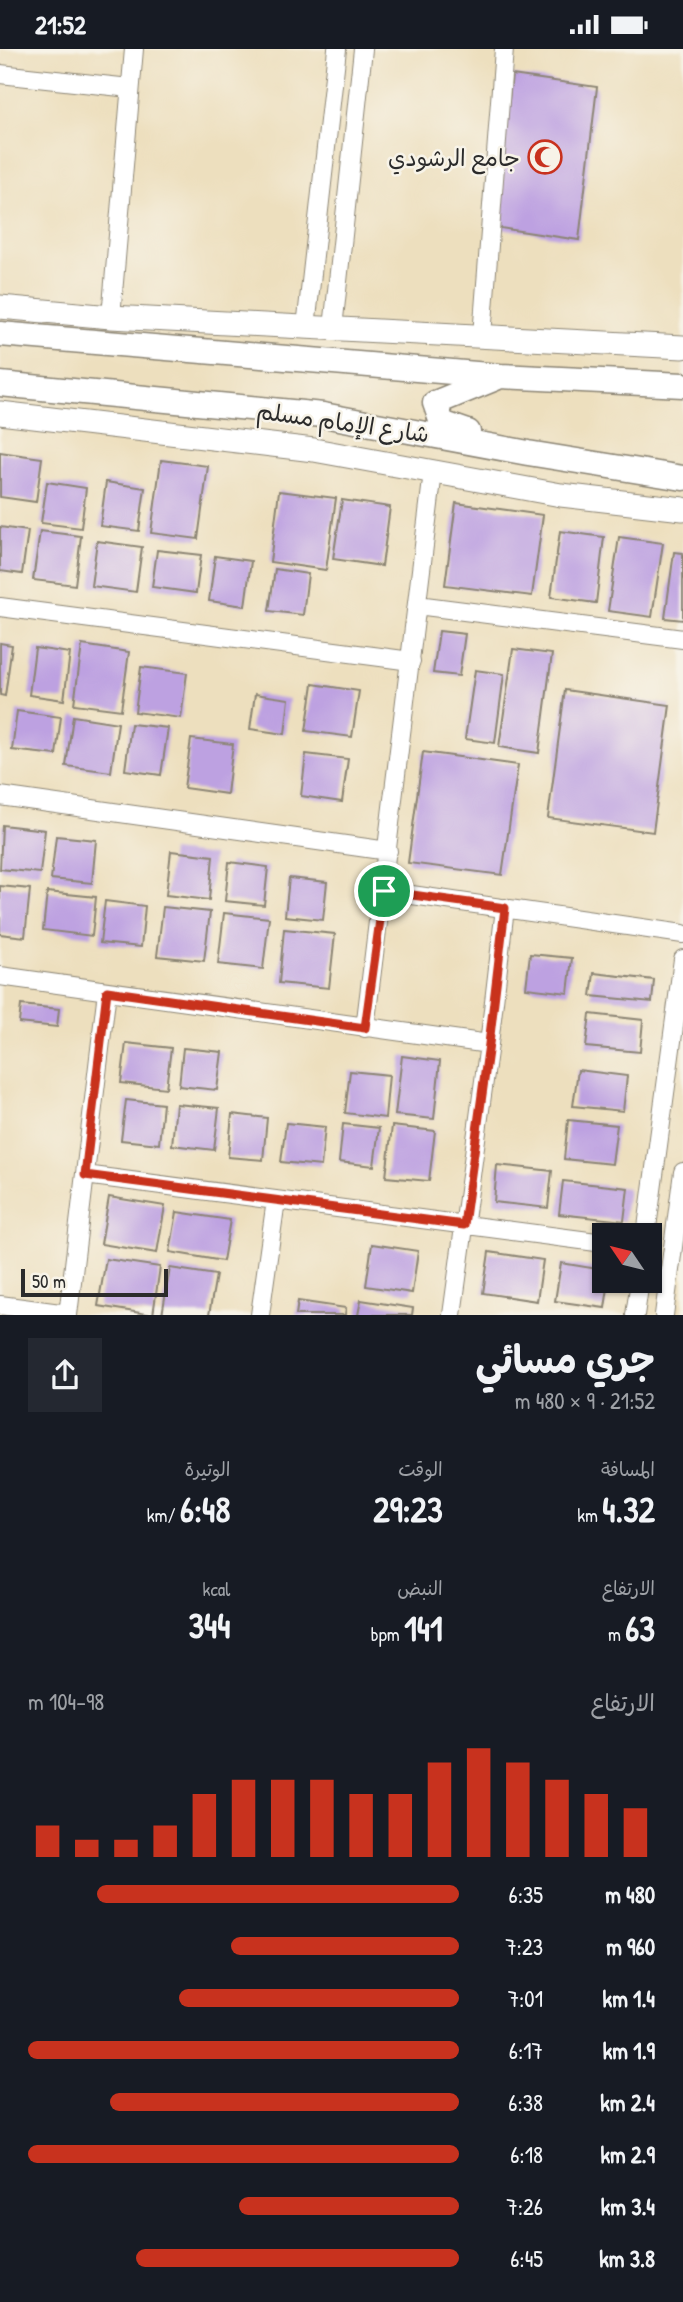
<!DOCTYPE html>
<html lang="ar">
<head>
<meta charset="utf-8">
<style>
	body { margin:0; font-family:"Patrick Hand","Playpen Sans Arabic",sans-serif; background:#242831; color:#f1f3f6; direction:rtl; height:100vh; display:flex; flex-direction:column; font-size:26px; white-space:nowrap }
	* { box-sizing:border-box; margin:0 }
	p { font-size:23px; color:#9ea1a6 }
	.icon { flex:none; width:38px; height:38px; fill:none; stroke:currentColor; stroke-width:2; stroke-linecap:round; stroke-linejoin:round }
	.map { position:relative; height:1266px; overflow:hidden; direction:ltr }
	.panel { display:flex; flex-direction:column; background:#171b24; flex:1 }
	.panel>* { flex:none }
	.needle { width:46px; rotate:305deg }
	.controls { position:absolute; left:592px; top:1174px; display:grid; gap:14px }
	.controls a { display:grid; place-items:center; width:70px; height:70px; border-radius:0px; background:#171b24; box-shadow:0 2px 5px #0004; font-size:35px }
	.scale { position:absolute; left:21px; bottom:18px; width:147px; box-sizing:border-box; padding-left:7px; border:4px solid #2b2b2b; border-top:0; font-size:19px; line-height:24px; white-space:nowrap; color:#2b2b2b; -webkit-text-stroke:5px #f7f3e8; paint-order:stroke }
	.pin { position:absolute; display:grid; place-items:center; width:60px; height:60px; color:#fff; margin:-30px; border:4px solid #fff; border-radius:50%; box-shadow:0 2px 7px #0007 }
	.round { display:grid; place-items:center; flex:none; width:74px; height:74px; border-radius:0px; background:#242831 }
	.overview { display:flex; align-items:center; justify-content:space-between; height:119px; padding:0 28px }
	h1 { font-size:38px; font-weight:700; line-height:52px }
	.metrics { display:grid; grid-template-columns:repeat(3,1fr); gap:10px; height:119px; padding:7px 28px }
	.metrics div { display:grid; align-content:center }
	.metrics b { font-size:35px; font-weight:700 }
	.metrics small { font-size:19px; font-weight:400 }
	.metrics p { font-size:19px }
	.chart { height:196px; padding:14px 28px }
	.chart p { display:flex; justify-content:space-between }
	.chart svg { width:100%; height:126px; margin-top:7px; stroke:#c8321e; stroke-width:6 }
	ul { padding:0 28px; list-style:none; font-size:23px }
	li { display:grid; grid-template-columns:112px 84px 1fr; align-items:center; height:52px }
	li i { height:18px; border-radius:9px; background:#c8321e }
	.status { display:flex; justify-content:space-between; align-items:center; height:49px; padding:0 35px; background:#171b24; direction:ltr }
	.status svg { height:19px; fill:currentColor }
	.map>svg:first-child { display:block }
	.building { fill:#bda1e1 }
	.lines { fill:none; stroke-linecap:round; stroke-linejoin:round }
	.minor-casing { stroke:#8c8574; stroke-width:20 }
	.tertiary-casing { stroke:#8c8574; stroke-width:25 }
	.secondary-casing { stroke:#8c8574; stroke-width:27 }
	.minor { stroke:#fff; stroke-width:18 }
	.tertiary { stroke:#fff; stroke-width:23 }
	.secondary { stroke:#fff; stroke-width:24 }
	.route-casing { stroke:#fff; stroke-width:14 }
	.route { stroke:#c8321e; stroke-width:9 }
	.labels { text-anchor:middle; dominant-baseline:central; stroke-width:5; stroke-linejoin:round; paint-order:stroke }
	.poi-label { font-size:23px; fill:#2b2b2b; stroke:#f7f3e8; text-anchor:end }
	.street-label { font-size:23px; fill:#2b2b2b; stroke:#f7f3e8 }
</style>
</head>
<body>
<div class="status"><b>21:52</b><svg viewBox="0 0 49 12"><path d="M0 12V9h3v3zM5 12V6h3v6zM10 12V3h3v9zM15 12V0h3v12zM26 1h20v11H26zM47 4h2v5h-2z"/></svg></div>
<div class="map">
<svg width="683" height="1266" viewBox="0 0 683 1266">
	<rect width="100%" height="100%" fill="#f7f3e8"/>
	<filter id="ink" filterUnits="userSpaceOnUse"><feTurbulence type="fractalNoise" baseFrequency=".0143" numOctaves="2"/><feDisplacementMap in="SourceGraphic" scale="14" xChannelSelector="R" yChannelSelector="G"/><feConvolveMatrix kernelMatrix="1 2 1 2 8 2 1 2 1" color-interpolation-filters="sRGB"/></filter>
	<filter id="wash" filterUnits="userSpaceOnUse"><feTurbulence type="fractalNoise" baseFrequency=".00686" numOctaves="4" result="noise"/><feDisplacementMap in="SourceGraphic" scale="28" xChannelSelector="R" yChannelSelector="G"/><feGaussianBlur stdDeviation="1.57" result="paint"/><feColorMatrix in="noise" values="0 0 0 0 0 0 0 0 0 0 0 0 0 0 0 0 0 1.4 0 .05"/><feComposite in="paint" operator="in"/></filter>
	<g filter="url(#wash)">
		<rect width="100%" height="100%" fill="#eddfbe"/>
		<g id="blocks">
			<path class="building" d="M512,26L597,38L579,191L494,178Z
				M0,403L42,409L36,453L0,448Z
				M161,411L208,417L198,490L151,484Z
				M47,433L86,439L81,479L41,474Z
				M106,433L145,439L139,482L100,477Z
				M279,442L336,449L326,521L270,513Z
				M342,451L390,458L382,517L333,510Z
				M456,454L543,466L532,547L445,536Z
				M0,478L28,482L22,525L0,522Z
				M40,482L81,487L75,536L33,531Z
				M560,482L604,488L596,554L551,548Z
				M619,488L663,494L652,568L608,562Z
				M97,492L142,498L136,543L91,537Z
				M157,501L201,506L196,544L152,538Z
				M674,503L683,504V571L665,569Z
				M215,507L251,512L245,557L209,552Z
				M275,520L308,525L303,566L269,562Z
				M439,582L465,585L459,627L433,624Z
				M0,594L12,596L5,647L0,646Z
				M82,596L129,603L121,661L74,655Z
				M35,599L70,604L64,651L29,646Z
				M513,600L552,605L539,704L499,698Z
				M141,618L187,624L181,669L135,663Z
				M475,621L504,625L495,694L465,690Z
				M313,635L359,642L352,688L306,682Z
				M565,641L670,656L653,783L548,769Z
				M255,645L289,650L285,685L250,680Z
				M17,662L61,668L56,706L12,701Z
				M73,667L118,674L111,723L66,717Z
				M131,675L168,679L161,726L125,721Z
				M191,690L233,695L227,745L184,739Z
				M423,703L518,716L502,826L408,814Z
				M306,705L348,710L342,753L301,747Z
				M2,776L45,781L40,824L0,820Z
				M56,787L96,791L92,834L51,830Z
				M171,802L213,807L209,851L166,846Z
				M229,813L268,818L264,856L225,852Z
				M289,829L327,833L323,871L285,867Z
				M0,837L30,840L25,888L0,885Z
				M47,843L96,848L92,887L43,881Z
				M105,852L145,857L141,898L100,894Z
				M163,858L210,863L204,912L157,907Z
				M224,864L269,869L263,920L218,915Z
				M284,880L335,885L329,939L279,934Z
				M530,905L572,909L568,944L526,939Z
				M594,924L654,931L652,953L591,947Z
				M21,956L59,960L57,978L19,974Z
				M590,965L643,971L640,1003L586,998Z
				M126,994L171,999L166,1039L121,1034Z
				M183,999L222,1003L217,1041L179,1037Z
				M402,1007L440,1012L434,1070L395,1066Z
				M578,1021L627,1027L623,1062L573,1057Z
				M350,1022L389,1026L385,1069L345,1064Z
				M126,1051L163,1055L159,1095L121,1091Z
				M176,1055L219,1059L214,1101L172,1096Z
				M232,1065L267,1069L263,1111L228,1108Z
				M568,1071L617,1076L612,1115L564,1110Z
				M286,1074L325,1078L321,1117L281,1113Z
				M343,1075L379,1079L374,1117L339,1113Z
				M392,1077L435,1082L429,1132L386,1128Z
				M497,1116L552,1122L548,1159L494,1153Z
				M563,1132L628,1139L624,1172L559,1165Z
				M109,1148L165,1157L157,1204L101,1195Z
				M177,1163L230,1171L223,1212L170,1203Z
				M372,1195L418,1202L412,1244L366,1237Z
				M489,1203L543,1211L537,1252L483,1244Z
				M106,1210L160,1218L153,1266L98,1257Z
				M561,1214L604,1221V1232H609L605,1259L555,1252Z
				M170,1219L216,1226L209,1266H162Z
				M361,1251L413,1259L412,1266H358Z
				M298,1252L346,1259L345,1266H296Z"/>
		</g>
	</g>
	<g filter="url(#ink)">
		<use href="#blocks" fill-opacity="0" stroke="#8c8574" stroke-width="2"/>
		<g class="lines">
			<defs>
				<path id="minor" d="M0,25L130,39
					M111,268L134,0
					M306,278L337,0
					M333,279L363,0
					M482,287L504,0
					M417,556L683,590
					M0,558L411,612
					M0,747L388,802
					M384,842L683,885
					M0,927L489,995
					M365,979L433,423
					M85,1126L604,1194
					M646,1186L683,910
					M0,1256L68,1265
					M68,1266L107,942
					M260,1266L276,1151
					M452,1266L489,995L505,859
					M635,1266L640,1232
					M664,1266L683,1123"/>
				<path id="tertiary" d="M0,258L111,268L683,298
					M0,364L314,401L561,446L683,460"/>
				<path id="secondary" d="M0,285L500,327L683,336
					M0,335L323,366L528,404L683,429
					M468,383L442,374L435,354L496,329"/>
			</defs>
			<use href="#minor" class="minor-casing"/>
			<use href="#tertiary" class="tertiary-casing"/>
			<use href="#secondary" class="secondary-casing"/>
			<use href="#minor" class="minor"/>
			<use href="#tertiary" class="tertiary"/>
			<use href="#secondary" class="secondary"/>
		</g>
	</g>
	<g class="lines" filter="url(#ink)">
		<defs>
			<path id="route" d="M384,842L505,859L489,995L464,1176L85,1126L107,942L365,979Z"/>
		</defs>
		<use href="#route" class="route-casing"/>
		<use href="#route" class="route"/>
	</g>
	<defs>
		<symbol id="mosque-ring" viewBox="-11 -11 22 22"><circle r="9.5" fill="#f7f3e8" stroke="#c8321e" stroke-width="1.5"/><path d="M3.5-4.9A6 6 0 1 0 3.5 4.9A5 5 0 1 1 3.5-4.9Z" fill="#c8321e"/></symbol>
	</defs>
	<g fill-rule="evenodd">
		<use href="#mosque-ring" x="526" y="89" width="38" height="38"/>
	</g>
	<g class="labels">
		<g class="poi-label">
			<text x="520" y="108">جامع الرشودي</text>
		</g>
		<g class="street-label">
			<text transform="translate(343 373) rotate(8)">شارع الإمام مسلم</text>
		</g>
	</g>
</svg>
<div class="controls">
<a><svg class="needle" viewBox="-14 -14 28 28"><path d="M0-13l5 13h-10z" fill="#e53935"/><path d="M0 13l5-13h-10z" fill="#9ea1a6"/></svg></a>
</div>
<div class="scale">50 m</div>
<div class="pin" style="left:384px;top:842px;background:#1e9e55"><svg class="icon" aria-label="arrive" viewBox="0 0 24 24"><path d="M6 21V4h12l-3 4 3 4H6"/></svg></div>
</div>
<section class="panel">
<div class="overview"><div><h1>جري مسائي</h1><p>21:52 · 9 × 480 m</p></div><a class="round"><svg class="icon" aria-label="share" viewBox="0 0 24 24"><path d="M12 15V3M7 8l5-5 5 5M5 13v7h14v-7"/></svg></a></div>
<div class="metrics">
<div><p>المسافة</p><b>4.32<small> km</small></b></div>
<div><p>الوقت</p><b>29:23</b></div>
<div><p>الوتيرة</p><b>6:48<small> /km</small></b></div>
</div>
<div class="metrics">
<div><p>الارتفاع</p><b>63<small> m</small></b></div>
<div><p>النبض</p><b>141<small> bpm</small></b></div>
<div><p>kcal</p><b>344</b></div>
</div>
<div class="chart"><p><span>الارتفاع</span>98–104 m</p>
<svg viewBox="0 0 160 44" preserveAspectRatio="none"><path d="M5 44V33M15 44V38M25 44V38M35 44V33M45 44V22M55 44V17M65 44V17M75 44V17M85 44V22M95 44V22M105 44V11M115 44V6M125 44V11M135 44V17M145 44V22M155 44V27"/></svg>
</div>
<ul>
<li><b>480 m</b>6:35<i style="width:84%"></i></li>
<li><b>960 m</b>7:23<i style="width:53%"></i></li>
<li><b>1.4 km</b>7:01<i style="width:65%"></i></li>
<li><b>1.9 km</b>6:17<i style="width:100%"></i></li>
<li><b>2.4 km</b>6:38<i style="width:81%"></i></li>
<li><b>2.9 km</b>6:18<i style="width:100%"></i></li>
<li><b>3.4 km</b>7:26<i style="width:51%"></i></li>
<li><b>3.8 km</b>6:45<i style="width:75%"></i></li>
</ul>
</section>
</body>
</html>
